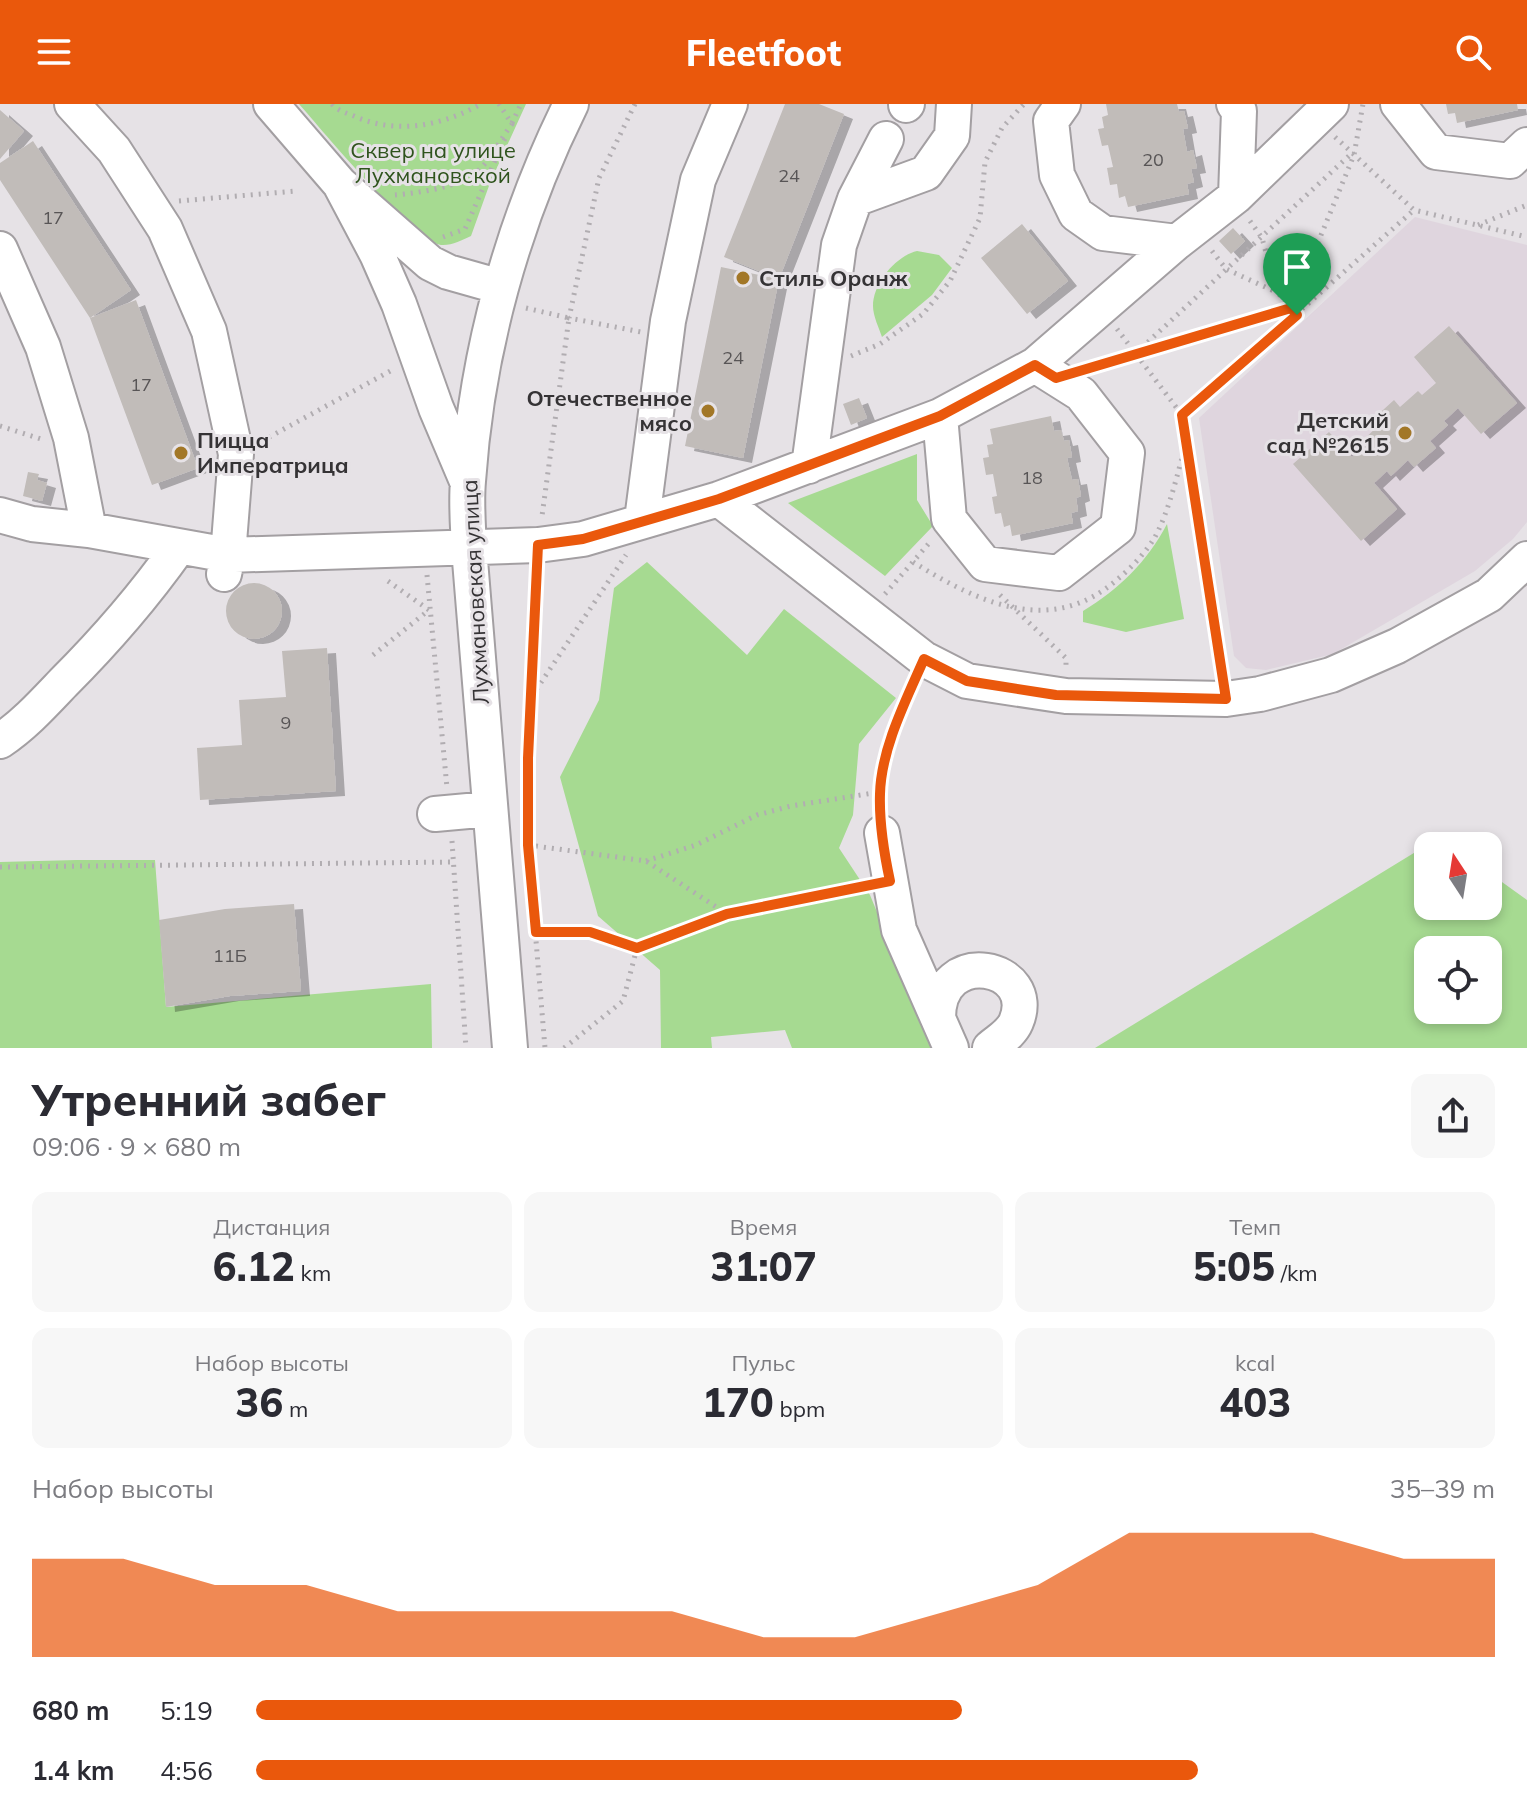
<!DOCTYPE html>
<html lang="ru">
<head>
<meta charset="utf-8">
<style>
	body { margin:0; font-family:Mulish,sans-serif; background:#f7f7f7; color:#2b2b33; height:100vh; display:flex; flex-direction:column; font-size:30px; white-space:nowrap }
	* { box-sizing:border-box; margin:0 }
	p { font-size:26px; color:#7c7c81 }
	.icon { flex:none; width:44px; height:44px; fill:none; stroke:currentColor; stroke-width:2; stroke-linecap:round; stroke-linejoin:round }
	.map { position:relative; height:944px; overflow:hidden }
	.details { display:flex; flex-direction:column; background:#fff; flex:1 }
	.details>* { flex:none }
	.needle { width:52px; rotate:348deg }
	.tools { position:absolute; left:1414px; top:728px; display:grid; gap:16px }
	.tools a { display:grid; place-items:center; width:88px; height:88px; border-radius:16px; background:#fff; box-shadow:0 4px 12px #0003; font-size:40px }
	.pin { position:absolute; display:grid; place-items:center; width:68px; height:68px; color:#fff; margin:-82px -34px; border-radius:50% 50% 50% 0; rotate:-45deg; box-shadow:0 0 8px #0007 }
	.pin .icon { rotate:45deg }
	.round { display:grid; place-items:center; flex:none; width:84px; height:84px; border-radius:16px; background:#f7f7f7 }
	.head { display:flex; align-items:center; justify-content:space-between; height:136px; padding:0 32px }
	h1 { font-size:44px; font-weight:800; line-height:60px }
	.figures { display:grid; grid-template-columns:repeat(3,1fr); gap:12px; height:136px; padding:8px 32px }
	.figures div { display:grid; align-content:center; border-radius:16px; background:#f7f7f7; text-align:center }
	.figures b { font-size:40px; font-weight:800 }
	.figures small { font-size:22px; font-weight:400 }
	.figures p { font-size:22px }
	.chart { height:224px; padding:16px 32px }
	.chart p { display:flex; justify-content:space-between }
	.chart svg { width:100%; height:144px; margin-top:8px; fill:#ea580c; opacity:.7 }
	ul { padding:0 32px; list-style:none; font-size:26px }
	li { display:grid; grid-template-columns:128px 96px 1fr; align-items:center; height:60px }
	li i { height:20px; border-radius:10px; background:#ea580c }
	header { display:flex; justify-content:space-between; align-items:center; height:104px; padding:0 32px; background:#ea580c; color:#fff; font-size:36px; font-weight:800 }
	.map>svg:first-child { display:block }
	.built { fill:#dfd5de }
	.green { fill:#a6da91; fill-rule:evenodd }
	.building { fill:#c1bcb9; filter:url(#shadow) }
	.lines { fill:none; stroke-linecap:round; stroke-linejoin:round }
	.minor-casing { stroke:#a39fa2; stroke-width:38 }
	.path { stroke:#b1adb1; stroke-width:5; stroke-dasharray:2 6; stroke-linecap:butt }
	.minor { stroke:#fff; stroke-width:34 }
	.route-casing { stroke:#fff; stroke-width:16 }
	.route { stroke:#ea580c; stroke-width:10 }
	.poi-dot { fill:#a27727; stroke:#e6e2e6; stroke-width:3 }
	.labels { text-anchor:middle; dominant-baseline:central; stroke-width:6; stroke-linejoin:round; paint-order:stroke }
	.number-label { font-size:18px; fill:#585556 }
	.park-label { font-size:22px; fill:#2f541d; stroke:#e6e2e6 }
	.poi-label { font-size:22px; font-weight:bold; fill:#353335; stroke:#e6e2e6; text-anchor:start }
	.street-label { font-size:22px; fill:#353335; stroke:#e6e2e6 }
</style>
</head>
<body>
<header><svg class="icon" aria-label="menu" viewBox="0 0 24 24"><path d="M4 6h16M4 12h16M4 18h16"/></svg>Fleetfoot<svg class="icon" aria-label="search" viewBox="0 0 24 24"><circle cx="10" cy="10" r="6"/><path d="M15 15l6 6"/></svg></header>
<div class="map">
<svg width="1527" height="944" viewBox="0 0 1527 944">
	<defs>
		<filter id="shadow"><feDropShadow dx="9" dy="5" stdDeviation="0" flood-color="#0004"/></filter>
	</defs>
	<rect width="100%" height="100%" fill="#e6e2e6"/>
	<path class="built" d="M1415,113L1527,141V418L1513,435L1475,467L1333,550L1266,566L1246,564L1234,552L1199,314Z"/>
	<path class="green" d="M299,0H526L490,79L471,132C462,136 451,142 441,141C413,136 322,26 299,0Z
		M917,147L939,151L952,164L932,191L882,233C879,224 873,212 873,202C873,179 896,152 917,147Z
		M917,350V396L933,422L885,472L788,399Z
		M1167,420L1184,515L1126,528L1083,518V507C1119,485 1147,458 1167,420Z
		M647,458L747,551L784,505L896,594L859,640L853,711L839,744L870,791L933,944H792L785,926L711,933L712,944H661L660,866L598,812L560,673L599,596L614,484Z
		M1440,733L1452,742H1428V802H1488V768L1527,796V944H1095ZM1428,846H1488V906H1428Z
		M76,756H155L166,903L431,880L432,944H0V758Z"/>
	<path class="building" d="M785,0H819L844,10L779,175L724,153Z
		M1106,0H1177L1179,8L1184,7L1188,24L1183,25L1187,48L1193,46L1197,64L1191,65L1194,78L1187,80L1189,90L1128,103L1125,92L1119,94L1117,80L1110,81L1107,64L1113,63L1108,41L1102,42L1098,25L1104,24L1102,13L1108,11Z
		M1446,0H1517L1518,6L1457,19L1455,9L1448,10Z
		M0,6L24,27L0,55Z
		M33,37L131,186L90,214L0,76V59Z
		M1022,120L1068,177L1027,210L981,154Z
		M1233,124L1245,137L1231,150L1219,137Z
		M721,163L779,175L743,354L685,342Z
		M136,196L198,364L152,381L90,214Z
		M1449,222L1517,299L1481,330L1458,304L1444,317L1448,321L1430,337L1436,344L1414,363L1408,356L1391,372L1387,367L1374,379L1397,405L1361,437L1293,360L1329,328L1352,353L1365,342L1361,338L1378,322L1372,316L1394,296L1400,303L1418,287L1422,291L1436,279L1414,253Z
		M859,294L867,314L851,321L843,300Z
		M1051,312L1054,327L1061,326L1064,337L1069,336L1072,353L1067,354L1072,376L1078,375L1081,392L1076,394L1078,407L1071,409L1073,419L1012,432L1010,421L1004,423L1001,409L995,410L992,393L997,392L993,370L986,371L983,354L989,353L987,341L993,340L990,325Z
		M28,368L39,370L37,376L47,379L42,397L23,392Z
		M226 507a28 28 0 1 1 56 0a28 28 0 1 1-56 0Z
		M327,544L336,687L200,696L197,644L242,641L239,596L286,593L282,547Z
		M294,800L301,887L230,892L166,903L159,816L225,805Z"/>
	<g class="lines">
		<defs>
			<path id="minor" d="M72,0L114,46L165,125L209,227L236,350L228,451L224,470
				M271,0L340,80L430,159L448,168L501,183
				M1063,0L1051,17L1057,71L1076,110L1103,129L1177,138
				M1234,0L1239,7L1236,92
				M1398,0L1436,48L1510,57L1527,41
				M906,1L907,0
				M340,80L377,150L399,200L436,304L467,377
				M855,95L886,35
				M0,145L43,243L71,334L89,426
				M940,312L949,415L985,460L1059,469L1118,423L1127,349L1081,290L1035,261
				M809,362L839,141L855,95L926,69L952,32L954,0
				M719,395L924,555L967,577L1066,592L1226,595L1260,590L1331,571L1397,542L1489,491L1527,455
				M0,411L32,420L89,426L228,451L538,441L583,435L719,395L940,312L1035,261L1177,138L1236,92L1331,0
				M642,416L668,217L698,76L730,0
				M0,637C24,621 43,600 63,579C105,537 144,492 178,444
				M435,710L490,705
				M882,729L899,826L951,944
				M938,914C938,840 1040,861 1016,918C1011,930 999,936 990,944
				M510,944L469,444C468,422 466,399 468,377C477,246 513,117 571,0"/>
		</defs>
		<use href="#minor" class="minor-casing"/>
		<path class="path" d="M332,0C338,7 346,9 354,12C396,31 442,22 481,0
			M635,0L599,74L569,214L641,228
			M512,19L521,0
			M1335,33L1414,106L1527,133
			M395,91C418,89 462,83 479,66C492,54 501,34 512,20L499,0
			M179,97L296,87
			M1250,117L1262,134L1277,188L1297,211
			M1478,121L1527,101
			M443,133L465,125L506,32
			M1212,147L1226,165L1276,188
			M526,204L569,214L542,412
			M1117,225L1182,311L1222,566
			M1136,249L1352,49
			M851,252L880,240L923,210L950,177L980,114L985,58L1002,24L1024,0
			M1090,263L1291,204L1354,51L1363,0
			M1182,311L1414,106
			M0,322L41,335
			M262,337L394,265
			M913,458C979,499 1052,534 1119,474C1132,463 1146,448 1155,433C1170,405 1177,370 1186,340
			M537,470L528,654V741L545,944
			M427,471L447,684
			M885,490L931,437
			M1000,491L1066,554V565
			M373,551L429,506L385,475
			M532,592L626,451
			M881,702C879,660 897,619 913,582
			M452,737L466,944
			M528,741L646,757L727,810L865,782
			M646,757L696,741L757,711L791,702L880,688
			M0,763L454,758
			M536,828H590L637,844
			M564,944L623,897L637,844L726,810"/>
		<use href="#minor" class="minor"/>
	</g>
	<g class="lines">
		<defs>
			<path id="route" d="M1291,204L1297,211L1182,311L1226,595L1056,591L967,577L924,555C906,596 881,645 880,690C879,719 884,749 890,777L727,810L637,844L590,828H536L528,741V654L538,441L583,435L719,395L940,312L1035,261L1056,274Z"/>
		</defs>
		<use href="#route" class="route-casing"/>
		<use href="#route" class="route"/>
	</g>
	<g class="poi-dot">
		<circle cx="743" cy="174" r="8"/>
		<circle cx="708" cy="307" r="8"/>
		<circle cx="1405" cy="329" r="8"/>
		<circle cx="181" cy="349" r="8"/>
	</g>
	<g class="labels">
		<g class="number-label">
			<text x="1153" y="55">20</text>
			<text x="789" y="71">24</text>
			<text x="53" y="113">17</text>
			<text x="733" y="253">24</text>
			<text x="141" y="280">17</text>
			<text x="1032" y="373">18</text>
			<text x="286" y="618">9</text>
			<text x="230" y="851">11Б</text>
		</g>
		<g class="park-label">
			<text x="433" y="46">Сквер на улице<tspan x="433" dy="25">Лухмановской</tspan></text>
		</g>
		<g class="poi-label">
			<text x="759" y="174">Стиль Оранж</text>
			<text x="692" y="294" text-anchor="end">Отечественное<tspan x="692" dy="25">мясо</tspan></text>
			<text x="1389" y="316" text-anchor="end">Детский<tspan x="1389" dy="25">сад №2615</tspan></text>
			<text x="197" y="336">Пицца<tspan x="197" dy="25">Императрица</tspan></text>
		</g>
		<g class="street-label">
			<text transform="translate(475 488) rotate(-93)">Лухмановская улица</text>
		</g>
	</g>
</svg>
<div class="tools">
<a><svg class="needle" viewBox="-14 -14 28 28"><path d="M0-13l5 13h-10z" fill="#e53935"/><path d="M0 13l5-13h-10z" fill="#7c7c81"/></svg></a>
<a><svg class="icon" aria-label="locate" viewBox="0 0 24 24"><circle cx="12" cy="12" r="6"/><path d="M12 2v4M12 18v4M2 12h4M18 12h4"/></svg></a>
</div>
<div class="pin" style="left:1297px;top:211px;background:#1e9e55"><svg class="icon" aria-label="arrive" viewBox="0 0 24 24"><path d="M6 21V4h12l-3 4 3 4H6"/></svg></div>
</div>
<section class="details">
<div class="head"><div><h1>Утренний забег</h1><p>09:06 · 9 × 680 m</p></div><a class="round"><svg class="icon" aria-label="share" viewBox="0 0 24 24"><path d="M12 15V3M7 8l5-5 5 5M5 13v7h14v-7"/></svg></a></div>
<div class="figures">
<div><p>Дистанция</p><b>6.12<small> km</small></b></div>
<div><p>Время</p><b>31:07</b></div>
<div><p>Темп</p><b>5:05<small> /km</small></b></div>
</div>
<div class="figures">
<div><p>Набор высоты</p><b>36<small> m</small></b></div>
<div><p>Пульс</p><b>170<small> bpm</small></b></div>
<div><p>kcal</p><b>403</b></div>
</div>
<div class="chart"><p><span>Набор высоты</span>35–39 m</p>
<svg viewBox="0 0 160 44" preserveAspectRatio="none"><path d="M0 44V14L10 14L20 22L30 22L40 30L50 30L60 30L70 30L80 38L90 38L100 30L110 22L120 6L130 6L140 6L150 14L160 14V44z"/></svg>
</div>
<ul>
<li><b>680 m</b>5:19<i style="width:57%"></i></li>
<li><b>1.4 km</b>4:56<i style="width:76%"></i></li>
</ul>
</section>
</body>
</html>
